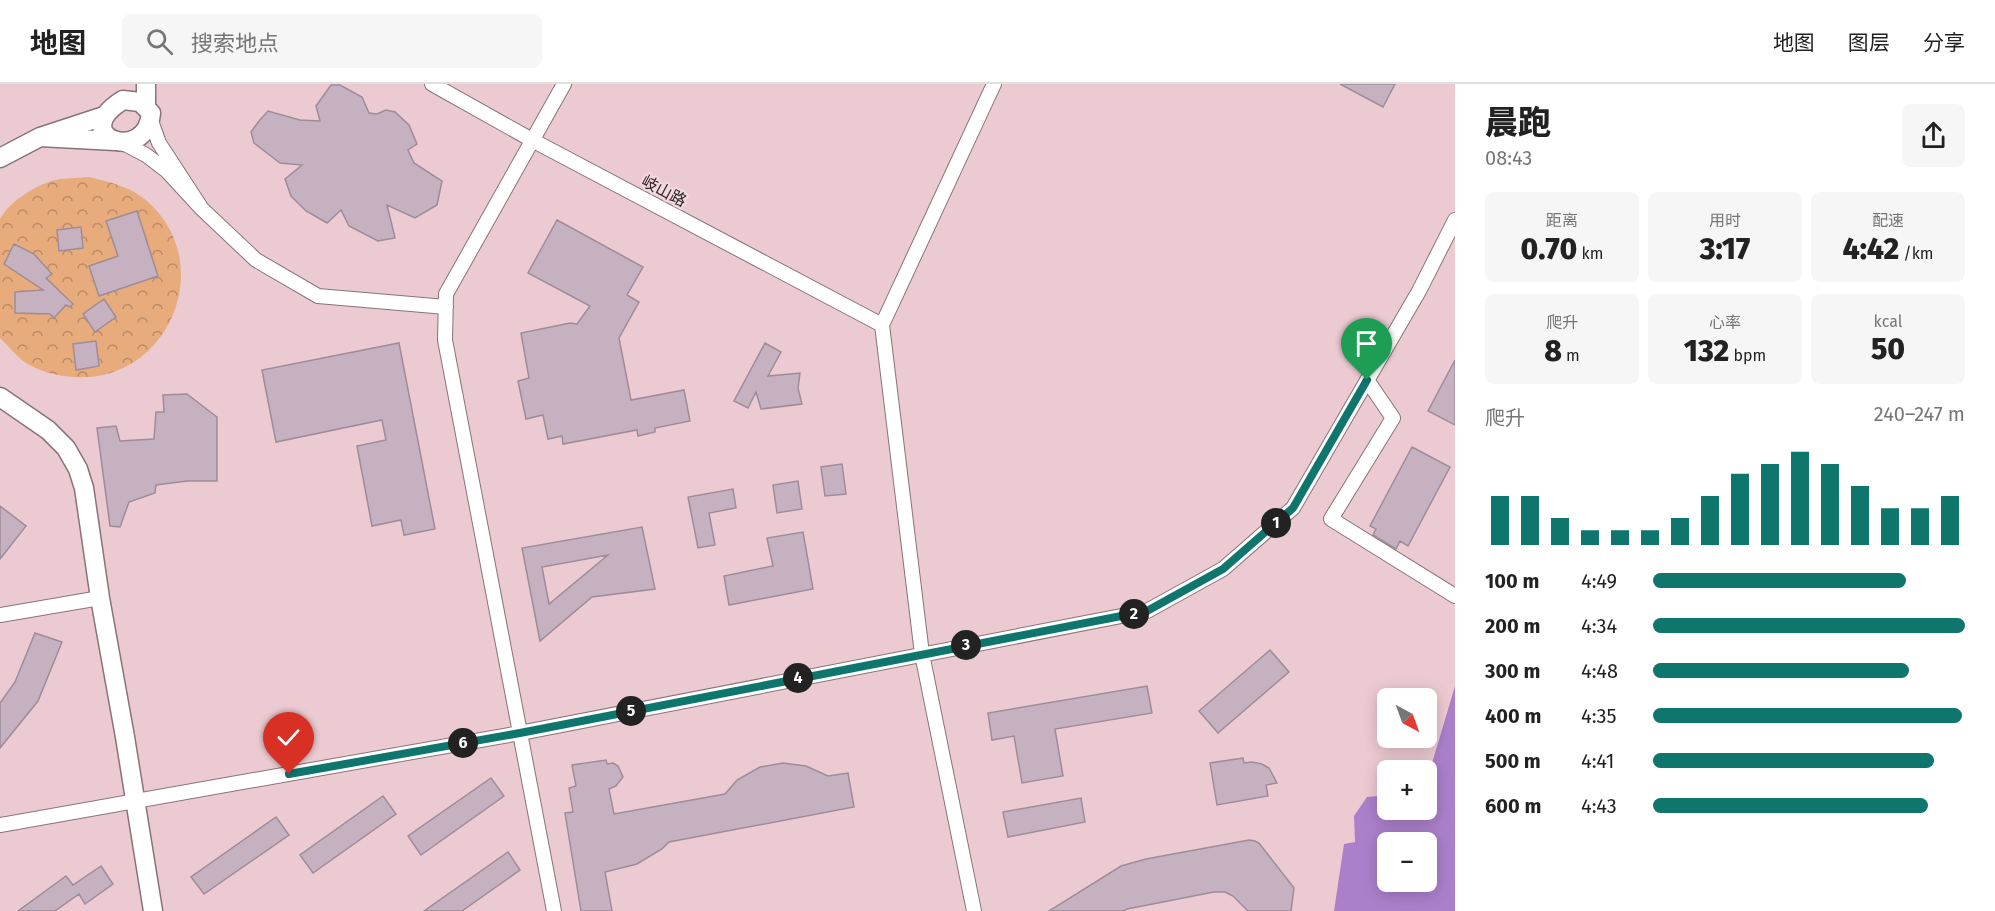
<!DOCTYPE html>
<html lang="zh">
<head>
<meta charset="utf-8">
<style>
	body { margin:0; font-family:"Fira Sans","Noto Sans SC",sans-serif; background:#f6f6f6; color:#222; height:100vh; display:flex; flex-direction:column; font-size:22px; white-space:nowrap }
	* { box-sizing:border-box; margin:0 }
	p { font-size:20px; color:#767676 }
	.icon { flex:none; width:33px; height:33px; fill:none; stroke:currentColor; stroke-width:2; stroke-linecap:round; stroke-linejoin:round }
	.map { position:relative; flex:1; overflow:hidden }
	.sheet { display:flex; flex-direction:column; background:#fff; width:540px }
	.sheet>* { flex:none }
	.needle { width:39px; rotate:139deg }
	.controls { position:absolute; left:1377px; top:604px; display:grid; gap:12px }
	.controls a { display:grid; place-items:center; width:60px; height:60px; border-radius:9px; background:#fff; box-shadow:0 3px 15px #0003; font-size:30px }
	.pin { position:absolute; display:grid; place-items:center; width:51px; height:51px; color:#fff; margin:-62px -26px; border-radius:50% 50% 50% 0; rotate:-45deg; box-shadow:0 0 6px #0007 }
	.pin .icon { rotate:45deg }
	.km { position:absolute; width:30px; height:30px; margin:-15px; border-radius:50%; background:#222; color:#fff; font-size:16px; line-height:30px; text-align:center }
	.round { display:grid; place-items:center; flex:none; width:63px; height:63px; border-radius:9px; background:#f6f6f6 }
	.head { display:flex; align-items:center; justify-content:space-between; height:102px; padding:0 30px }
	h1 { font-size:33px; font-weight:800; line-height:45px }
	.metrics { display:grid; grid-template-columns:repeat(3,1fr); gap:9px; height:102px; padding:6px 30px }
	.metrics div { display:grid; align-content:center; border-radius:9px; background:#f6f6f6; text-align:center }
	.metrics b { font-size:30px; font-weight:800 }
	.metrics small { font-size:16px; font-weight:400 }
	.metrics p { font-size:16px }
	.chart { height:168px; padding:12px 30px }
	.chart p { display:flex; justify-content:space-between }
	.chart svg { width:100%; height:108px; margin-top:6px; stroke:#0f766e; stroke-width:6 }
	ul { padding:0 30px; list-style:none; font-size:20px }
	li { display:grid; grid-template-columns:96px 72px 1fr; align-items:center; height:45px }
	li i { height:15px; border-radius:8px; background:#0f766e }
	header { display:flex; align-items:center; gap:36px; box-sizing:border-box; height:84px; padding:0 30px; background:#fff; border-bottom:2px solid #e0e0e0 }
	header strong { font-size:28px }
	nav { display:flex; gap:33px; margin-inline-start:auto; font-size:21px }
	.search { width:420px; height:54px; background:#f6f6f6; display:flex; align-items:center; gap:15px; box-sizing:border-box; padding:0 21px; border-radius:9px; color:#767676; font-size:22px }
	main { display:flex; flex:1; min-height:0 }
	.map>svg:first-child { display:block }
	.built { fill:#eccad1; fill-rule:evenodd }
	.forest { fill:url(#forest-crowns) }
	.water { fill:#ab80cb; fill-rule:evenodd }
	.building { fill:#c5b1bf; stroke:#9f8c99; stroke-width:1.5; fill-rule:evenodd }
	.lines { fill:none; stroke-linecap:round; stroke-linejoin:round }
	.street-casing { stroke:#897378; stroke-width:16 }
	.secondary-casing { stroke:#897378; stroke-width:21 }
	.street { stroke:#fff; stroke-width:14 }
	.secondary { stroke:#fff; stroke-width:18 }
	.route-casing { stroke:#fff; stroke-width:12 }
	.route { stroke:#0f766e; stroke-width:8 }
	.labels { text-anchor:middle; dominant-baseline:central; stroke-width:4.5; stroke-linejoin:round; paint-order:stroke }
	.street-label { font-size:16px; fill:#251c1e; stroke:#f2d9de }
</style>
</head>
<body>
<header>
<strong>地图</strong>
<div class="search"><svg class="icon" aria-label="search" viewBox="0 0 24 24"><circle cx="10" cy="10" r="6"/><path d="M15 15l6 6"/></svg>搜索地点</div>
<nav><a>地图</a><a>图层</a><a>分享</a></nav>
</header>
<main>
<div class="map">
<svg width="1455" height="827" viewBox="0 0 1455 827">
	<defs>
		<pattern id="forest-crowns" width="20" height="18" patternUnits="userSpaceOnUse" patternTransform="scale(1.5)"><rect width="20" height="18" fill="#e8ab7c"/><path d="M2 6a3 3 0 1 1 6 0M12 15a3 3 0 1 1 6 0" fill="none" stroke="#bc8a65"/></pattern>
	</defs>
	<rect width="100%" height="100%" fill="#f2d9de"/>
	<path class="built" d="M0,0H1455V827H0ZM1388,615H1426V654H1388ZM1388,687H1426V726H1388ZM1388,759H1426V798H1388Z"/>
	<path class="forest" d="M89,93C110,98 131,103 147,117C219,180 168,300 74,293C57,292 37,287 23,277C15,270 7,261 0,254V135C11,116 38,99 60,95C69,94 79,94 89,93Z"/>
	<path class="water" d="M1455,602V827H1334L1344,760L1355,758L1354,732L1367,713L1387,711L1388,726H1426L1427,696ZM1388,759H1426V798H1388Z"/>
	<path class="building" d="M1340,0H1395L1383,23Z
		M331,1H340L362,13L369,29L377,30L386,26L395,28L409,41L417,60L408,66L414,79L442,97L437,121L415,134L387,121L395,154L378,157L349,142L341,126L327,139L306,127L291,112L285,95L302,81L280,79L254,59L251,48L259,37L268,27L300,36L320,37L316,22Z
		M137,127L158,192L99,212L89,182L118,172L106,137Z
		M557,136L643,183L627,211L639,218L619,254L631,316L684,306L690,337L655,344V348L638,352L637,346L563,360L562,352L548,355L543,331L526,335L518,297L529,294L521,249L570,239L577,240L590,222L528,189Z
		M81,143L83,164L59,167L57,146Z
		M14,160L34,170L52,190L46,194L73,220L70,223L66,221L54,234L50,230L15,229V208L43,206L4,180Z
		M104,215L116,233L95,248L83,230Z
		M96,257L99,282L76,286L73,260Z
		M399,259L435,445L404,451L401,436L372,442L357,362L386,356L382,336L276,358L262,286Z
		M765,259L781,268L768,292L800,289L798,304L802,320L761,325L756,308L748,324L734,317Z
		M1455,276V341L1428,327Z
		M187,310L217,333V397H187L156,401L155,409L129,418L120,443L110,442L97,344L116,342L120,357L154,355L156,328H164L163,311Z
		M1412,363L1450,383L1408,462L1400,457L1396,465L1373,451L1376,445L1370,442Z
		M842,380L846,410L825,412L821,383Z
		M798,397L802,425L777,429L773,401Z
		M733,405L736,424L709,429L715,461L698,464L688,413Z
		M0,422L26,442L0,475Z
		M642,443L655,505L592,513L540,557L522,464ZM608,471L549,520L542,483Z
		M803,448L813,505L729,521L724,492L773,482L767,454Z
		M35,549L62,558L38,617L0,664V619L15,598Z
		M1270,566L1289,588L1218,649L1199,627Z
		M1147,602L1152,629L1055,645L1063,692L1022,699L1014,652L992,656L988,629Z
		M1243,674L1244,679L1252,678L1262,680L1269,684L1277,699L1266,701L1268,712L1217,721L1210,679Z
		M606,676L607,680L613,679L618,682L623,693L616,702L609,705L614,730L725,710L737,696L760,683L783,679L806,682L828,692L848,689L854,723L669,758L662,765L637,780L605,788L612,827H581L565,729L573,728L569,704L576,702L572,681Z
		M491,694L504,712L421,771L408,752Z
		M383,712L396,730L313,789L300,771Z
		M1081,714L1085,738L1008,753L1003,728Z
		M276,733L289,751L204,810L191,793Z
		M1249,756L1255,757L1259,759L1294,804L1291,827H1248L1233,812L1225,808H1214L1127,825L1123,827H1049L1121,782L1146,775Z
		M508,768L520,786L462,827H424Z
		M101,782L113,800L85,820L79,810L55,827H18L66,792L73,801Z"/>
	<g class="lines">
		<defs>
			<path id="street" d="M432,0L532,56L882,241
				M123,59L146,71L167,87L202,125L159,59L150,34
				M202,125L256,176L318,212L446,223
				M1367,296L1393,334L1331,435L1455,512
				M0,531L100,514
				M0,741L520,649L1147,527L1223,485L1293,424L1419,207L1455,136
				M554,827L445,256L446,210L564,0
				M974,827L922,570L882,241L994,0"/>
			<path id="secondary" d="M123,16L140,18L151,29C146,82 65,52 123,16Z
				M146,23V0
				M104,32L40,53L115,57
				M0,74L40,53
				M0,313L48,346L66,364L78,385L84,404L100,514L125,653L153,827"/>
		</defs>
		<use href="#street" class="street-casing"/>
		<use href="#secondary" class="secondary-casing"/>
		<use href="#street" class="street"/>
		<use href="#secondary" class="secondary"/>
	</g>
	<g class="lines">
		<defs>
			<path id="route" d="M289,690L520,649L1147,527L1223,485L1293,424L1367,296"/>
		</defs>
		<use href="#route" class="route-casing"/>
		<use href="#route" class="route"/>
	</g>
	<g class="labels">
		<g class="street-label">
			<text transform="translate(664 107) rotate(28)">岐山路</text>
		</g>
	</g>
</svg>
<div class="controls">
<a><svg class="needle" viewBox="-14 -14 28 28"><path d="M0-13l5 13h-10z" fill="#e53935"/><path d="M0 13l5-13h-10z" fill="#767676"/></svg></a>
<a>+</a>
<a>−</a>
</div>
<div class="pin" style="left:1367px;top:296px;background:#1e9e55"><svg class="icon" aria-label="arrive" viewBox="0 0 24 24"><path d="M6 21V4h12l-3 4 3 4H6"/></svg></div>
<div class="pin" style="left:289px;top:690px;background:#d93025"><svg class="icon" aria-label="check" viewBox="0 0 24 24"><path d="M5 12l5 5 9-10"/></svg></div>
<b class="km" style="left:1276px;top:439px">1</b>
<b class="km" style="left:1134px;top:530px">2</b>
<b class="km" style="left:966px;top:561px">3</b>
<b class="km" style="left:798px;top:594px">4</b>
<b class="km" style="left:631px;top:627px">5</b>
<b class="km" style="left:463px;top:659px">6</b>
</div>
<section class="sheet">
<div class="head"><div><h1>晨跑</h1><p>08:43</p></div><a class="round"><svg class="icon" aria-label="share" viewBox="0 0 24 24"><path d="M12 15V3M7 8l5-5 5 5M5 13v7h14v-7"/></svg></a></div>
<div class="metrics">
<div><p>距离</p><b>0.70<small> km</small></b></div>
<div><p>用时</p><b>3:17</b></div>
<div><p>配速</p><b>4:42<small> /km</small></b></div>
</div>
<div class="metrics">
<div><p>爬升</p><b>8<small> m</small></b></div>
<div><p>心率</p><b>132<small> bpm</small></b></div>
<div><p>kcal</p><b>50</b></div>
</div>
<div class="chart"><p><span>爬升</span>240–247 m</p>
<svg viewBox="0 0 160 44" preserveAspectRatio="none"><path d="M5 44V24M15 44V24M25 44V33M35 44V38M45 44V38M55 44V38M65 44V33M75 44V24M85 44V15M95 44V11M105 44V6M115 44V11M125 44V20M135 44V29M145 44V29M155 44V24"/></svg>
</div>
<ul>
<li><b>100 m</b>4:49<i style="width:81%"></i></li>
<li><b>200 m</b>4:34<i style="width:100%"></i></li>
<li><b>300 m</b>4:48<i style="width:82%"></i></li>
<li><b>400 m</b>4:35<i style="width:99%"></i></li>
<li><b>500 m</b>4:41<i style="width:90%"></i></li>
<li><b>600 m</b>4:43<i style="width:88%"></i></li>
</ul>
</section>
</main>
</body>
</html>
